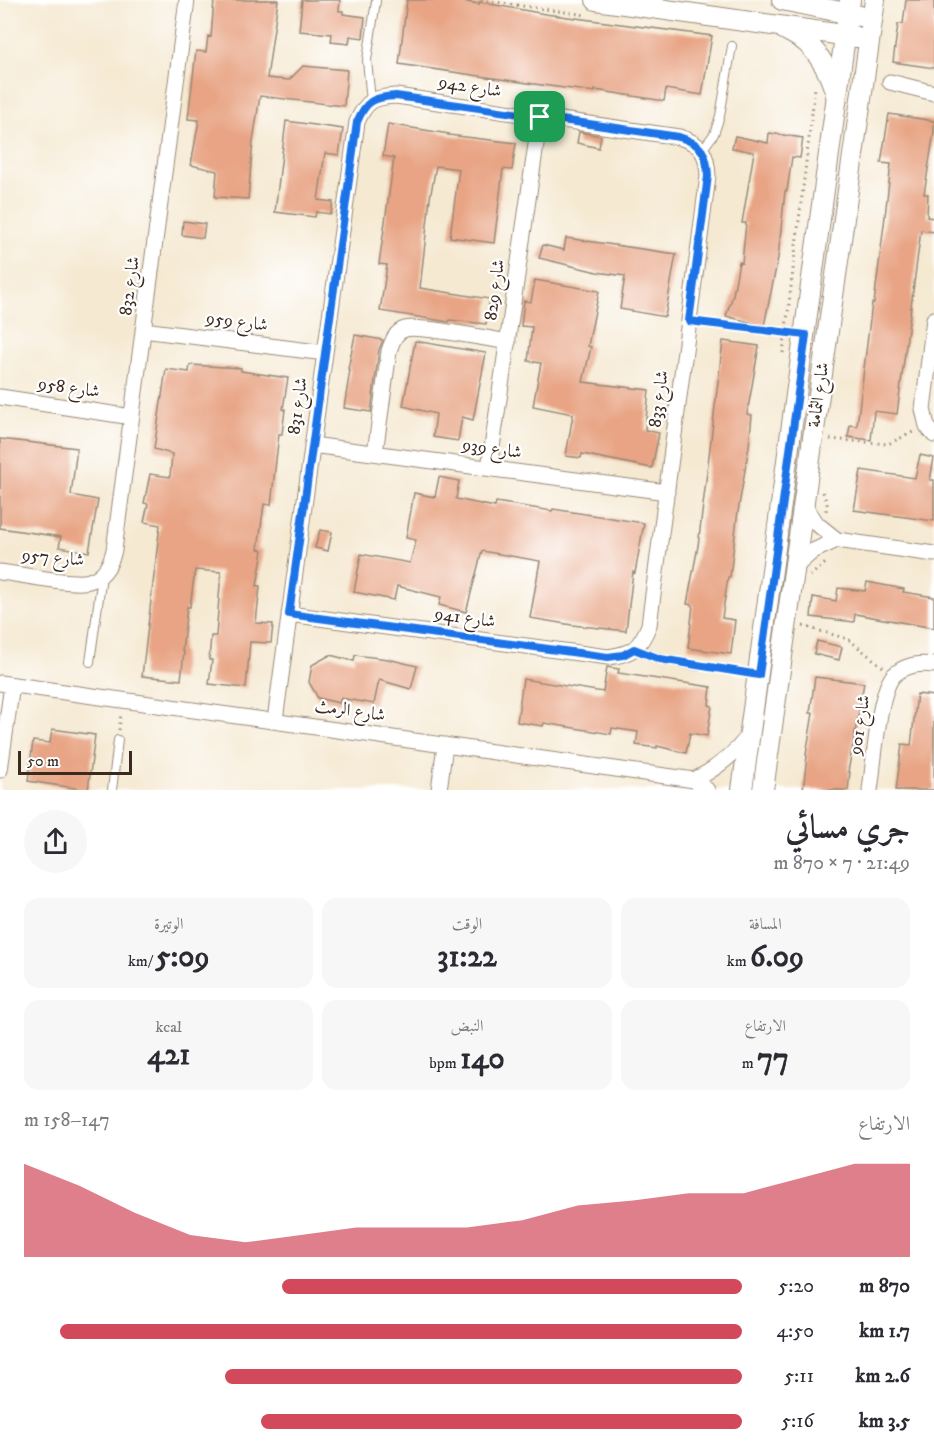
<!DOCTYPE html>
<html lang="ar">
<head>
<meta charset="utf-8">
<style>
	body { margin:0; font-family:"IM FELL DW Pica",Amiri,serif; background:#f7f7f7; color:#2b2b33; direction:rtl; height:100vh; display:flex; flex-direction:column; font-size:22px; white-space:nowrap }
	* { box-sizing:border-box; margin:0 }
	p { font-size:20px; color:#7c7c81 }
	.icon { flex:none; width:33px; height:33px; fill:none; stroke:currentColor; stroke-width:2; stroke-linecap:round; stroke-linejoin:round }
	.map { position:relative; height:790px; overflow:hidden; direction:ltr }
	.sheet { display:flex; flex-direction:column; background:#fff; flex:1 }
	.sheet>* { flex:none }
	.scale { position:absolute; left:18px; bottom:15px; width:114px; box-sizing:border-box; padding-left:6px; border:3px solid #3b2a1e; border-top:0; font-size:16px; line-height:21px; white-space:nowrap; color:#3b2a1e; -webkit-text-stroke:4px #fff; paint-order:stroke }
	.pin { position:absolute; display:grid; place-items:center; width:51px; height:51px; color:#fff; margin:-26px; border-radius:12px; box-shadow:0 3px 9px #0006 }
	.round { display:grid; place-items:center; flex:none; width:63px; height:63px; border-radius:32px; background:#f7f7f7 }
	.summary { display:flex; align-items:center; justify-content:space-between; height:102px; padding:0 24px }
	h1 { font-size:33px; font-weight:800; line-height:45px }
	.stats { display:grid; grid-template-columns:repeat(3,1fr); gap:9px; height:102px; padding:6px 24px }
	.stats div { display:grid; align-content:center; border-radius:15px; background:#f7f7f7; text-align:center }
	.stats b { font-size:30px; font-weight:800 }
	.stats small { font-size:16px; font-weight:400 }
	.stats p { font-size:16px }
	.chart { height:168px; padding:12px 24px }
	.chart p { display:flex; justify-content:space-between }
	.chart svg { width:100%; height:108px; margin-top:6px; fill:#d1495b; opacity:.7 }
	ul { padding:0 24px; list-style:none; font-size:20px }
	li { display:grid; grid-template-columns:96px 72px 1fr; align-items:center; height:45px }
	li i { height:15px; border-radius:8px; background:#d1495b }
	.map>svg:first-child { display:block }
	.building { fill:#e8a484 }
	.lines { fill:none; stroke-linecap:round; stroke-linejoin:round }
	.service-casing { stroke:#988a78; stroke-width:10 }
	.minor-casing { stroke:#988a78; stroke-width:17 }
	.tertiary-casing { stroke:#988a78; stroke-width:22 }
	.path { stroke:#988a78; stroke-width:3; stroke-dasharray:1.5 4.5; stroke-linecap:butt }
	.service { stroke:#fff; stroke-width:8 }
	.minor { stroke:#fff; stroke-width:15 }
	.tertiary { stroke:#fff; stroke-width:20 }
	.route-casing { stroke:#fff; stroke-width:12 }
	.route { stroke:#1a73e8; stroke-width:8 }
	.labels { text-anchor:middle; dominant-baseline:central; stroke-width:4.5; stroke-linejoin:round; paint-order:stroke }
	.street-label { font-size:18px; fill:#3b2a1e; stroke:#fff }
</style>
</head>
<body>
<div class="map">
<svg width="934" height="790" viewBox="0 0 934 790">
	<rect width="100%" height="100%" fill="#fff"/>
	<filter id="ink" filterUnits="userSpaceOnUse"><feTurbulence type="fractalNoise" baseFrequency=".0167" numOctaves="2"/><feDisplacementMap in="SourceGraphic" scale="12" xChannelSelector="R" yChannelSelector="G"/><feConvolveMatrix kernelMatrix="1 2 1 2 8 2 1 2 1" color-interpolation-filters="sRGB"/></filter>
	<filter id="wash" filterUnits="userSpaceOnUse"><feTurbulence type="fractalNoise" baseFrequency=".008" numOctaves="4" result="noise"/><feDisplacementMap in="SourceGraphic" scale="24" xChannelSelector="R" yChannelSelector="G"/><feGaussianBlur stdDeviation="1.35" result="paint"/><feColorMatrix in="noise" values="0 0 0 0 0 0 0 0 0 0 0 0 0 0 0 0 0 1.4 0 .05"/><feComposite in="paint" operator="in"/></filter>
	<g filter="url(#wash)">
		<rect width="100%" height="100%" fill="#f5e9d2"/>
		<g id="blocks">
			<path class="building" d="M214,0H278L267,78L289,80L303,66L347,70L344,106L260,96L253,141L248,199L215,197L217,171L191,165L199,120L188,119L196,51L206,52L208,36L211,37Z
				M302,0H340L339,11H343V14L365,17L363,38L350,36L349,44L331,42L332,34L299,31Z
				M407,0H455L479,4V2L545,14L712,36L702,95L666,89L664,101L595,90V92L534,84L399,64Z
				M906,0H934V68L893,62L898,24H903Z
				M889,114L934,121V132L924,194H928L927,217L934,218V232L921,230L897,414L874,411L871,440L848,437L850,425L857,426L872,303H874L884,225L891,164L881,163Z
				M286,121L343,129L339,155L325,153L318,200L333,202L331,214L316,212L315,217L275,212Z
				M388,124L449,134L448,135L516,143L512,170L503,169L494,243L450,237L459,169L436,166L430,198L420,288L490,299L486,324L450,320L449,322L380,311L387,265L379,264L394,158L383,156Z
				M579,132L601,136L599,148L577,143Z
				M769,133L803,138L800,158L792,157L787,191H785L778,258L764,326L726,316L733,295L739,262L742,263L746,223H742L754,152L732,148L735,136L768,143Z
				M183,221L205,224L203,238L182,235Z
				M566,238L676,254L665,317L620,309L625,276L597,272L539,258L543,245L564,250Z
				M535,280L599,291L588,346L591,347L583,382L649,390L645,430L659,433L652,468L582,454L581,458L566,456L573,414L533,406L541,363L528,361L532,327L521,326L524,301L531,302Z
				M355,335L383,340L379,350L371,412L344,408L350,370L348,369Z
				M415,341L486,353L473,420L462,417L458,441L433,437L436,414L403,406Z
				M723,341L759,346L747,414L752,415L749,446L737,518L730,577H728L722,618L735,620L731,654L688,648L693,605L687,604L698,546Z
				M190,365L241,368V371L288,378L283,409H285L282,434H279L271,505L264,504L258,549L263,550L257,586H260L256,623L273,624L271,643L250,642L246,688L209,684L212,660H209L211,636H216L221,572L195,570L190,607H187L182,651L184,652L181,680L142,676L160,525L144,522L148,504L144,503L150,474L170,477L172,454L154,449L166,369L189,372Z
				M0,439L77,448L71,495L98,500L89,552L59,547L61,537L0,528Z
				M920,455L934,458L930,480H934V521L854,510L861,470L915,478Z
				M439,477L459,481L456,499L495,507L496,502L552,511L553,509L644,523L635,573L633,572L626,631L572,625L530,618L540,561L482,551L466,612L439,605L441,597L397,586L394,600L354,592L361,554L410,563L416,540L406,538L414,493L435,497Z
				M320,530L332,532L328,551L315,548Z
				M867,582L904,589L903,592L934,597V628L855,614L854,622L811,617L813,597L836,601L838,588L865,591Z
				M817,641L842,647L839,660L814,654Z
				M330,655L354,661L355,655L388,659L417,666L411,689L379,680L374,704L341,698L339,703L318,698L309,682L312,665Z
				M607,667L619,669L618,673L711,687L709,705L712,706L707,736L690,733L686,753L657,746V748L636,745L638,732L612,728L611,734L544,723L543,726L517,722L523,679L603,692Z
				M815,677L864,683L848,772H850L848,790H803L807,756L806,755L813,713H810Z
				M917,694L934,696V790H896L902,744L911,745Z
				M52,729L95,735L88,790L28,781L33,741L50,743Z"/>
		</g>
	</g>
	<g filter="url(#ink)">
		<use href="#blocks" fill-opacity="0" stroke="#988a78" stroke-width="1.5"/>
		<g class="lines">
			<defs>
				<path id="service" d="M371,101L367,60L376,1
					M702,150L714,134L720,116L732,46
					M634,649L660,659L698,666
					M90,662L102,576
					M112,790L118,740"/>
				<path id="minor" d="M890,82L934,93
					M934,319L923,409L927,426L934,435
					M143,330L325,353
					M0,397L132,417
					M312,445L667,492
					M375,453L389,351C392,342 395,332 405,329C419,325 489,339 508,342
					M489,468L540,117
					M803,503L817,524L837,540
					M794,568L813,551L837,540L934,554
					M0,572C19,574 74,586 89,581C104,577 111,563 114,550L187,0
					M0,683L694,780L707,790
					M275,720C302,521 329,321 357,122C366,101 373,97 396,96L679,137C702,144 707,153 708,176L649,625C640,648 632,654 608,657L289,614
					M0,770L12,685
					M694,780C716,769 734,755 749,735
					M439,790L445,745
					M870,790C874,765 878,691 894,675C905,665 920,663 934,665"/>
				<path id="tertiary" d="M596,0L857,37
					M782,0L860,16
					M784,29C791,33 802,38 808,44C822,58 831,76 836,95
					M742,790L850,0
					M763,790L875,0"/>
			</defs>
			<use href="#service" class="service-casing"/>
			<use href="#minor" class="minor-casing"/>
			<use href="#tertiary" class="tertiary-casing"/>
			<path class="path" d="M481,0L586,15
				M703,323L786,333
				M783,353L815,88
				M830,439L888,444L913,432
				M823,492L827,504L826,511
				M810,576L828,561
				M803,626L848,639L883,667
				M709,668L741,673
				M119,730L121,713"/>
			<use href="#service" class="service"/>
			<use href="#minor" class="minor"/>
			<use href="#tertiary" class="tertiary"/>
		</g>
	</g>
	<g class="lines" filter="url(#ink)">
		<defs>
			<path id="route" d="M396,96L679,137C702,144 707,153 708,176L689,321L806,335L759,675L660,659L634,649L623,655L608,657L289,614L357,122C366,101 373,97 396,96Z"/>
		</defs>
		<use href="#route" class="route-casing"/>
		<use href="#route" class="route"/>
	</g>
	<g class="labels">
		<g class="street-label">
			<text transform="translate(470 87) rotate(9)">شارع 942</text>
			<text transform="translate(130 286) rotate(-82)">شارع 832</text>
			<text transform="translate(495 290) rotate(-82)">شارع 829</text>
			<text transform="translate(237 322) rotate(7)">شارع 959</text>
			<text transform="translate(69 388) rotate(8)">شارع 958</text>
			<text transform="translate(819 395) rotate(-82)">شارع الثمامة</text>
			<text transform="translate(659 399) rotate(-82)">شارع 833</text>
			<text transform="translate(298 406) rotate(-82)">شارع 831</text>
			<text transform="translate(492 449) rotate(8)">شارع 939</text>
			<text transform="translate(53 558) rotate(5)">شارع 957</text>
			<text transform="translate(465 618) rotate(8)">شارع 941</text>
			<text transform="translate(350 711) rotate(8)">شارع الرمث</text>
			<text transform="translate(860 725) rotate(-81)">شارع 901</text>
		</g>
	</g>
</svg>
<div class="scale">50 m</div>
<div class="pin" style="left:540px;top:117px;background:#1e9e55"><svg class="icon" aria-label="arrive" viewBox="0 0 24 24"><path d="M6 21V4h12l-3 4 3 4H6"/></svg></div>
</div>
<section class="sheet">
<div class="summary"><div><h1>جري مسائي</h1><p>21:49 · 7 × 870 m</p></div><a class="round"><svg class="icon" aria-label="share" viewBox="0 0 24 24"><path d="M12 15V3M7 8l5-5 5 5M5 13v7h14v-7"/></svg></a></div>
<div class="stats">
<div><p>المسافة</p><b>6.09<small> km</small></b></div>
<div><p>الوقت</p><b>31:22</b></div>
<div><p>الوتيرة</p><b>5:09<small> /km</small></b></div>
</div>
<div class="stats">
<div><p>الارتفاع</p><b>77<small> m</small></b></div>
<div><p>النبض</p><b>140<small> bpm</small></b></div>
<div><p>kcal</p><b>421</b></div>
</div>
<div class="chart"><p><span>الارتفاع</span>147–158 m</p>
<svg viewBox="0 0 160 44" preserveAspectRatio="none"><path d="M0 44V6L10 15L20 26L30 35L40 38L50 35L60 32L70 32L80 32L90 29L100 23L110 21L120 18L130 18L140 12L150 6L160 6V44z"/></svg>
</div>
<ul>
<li><b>870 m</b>5:20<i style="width:64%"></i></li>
<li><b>1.7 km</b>4:50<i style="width:95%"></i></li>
<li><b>2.6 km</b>5:11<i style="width:72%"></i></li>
<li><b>3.5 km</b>5:16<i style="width:67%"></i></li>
</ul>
</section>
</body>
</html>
